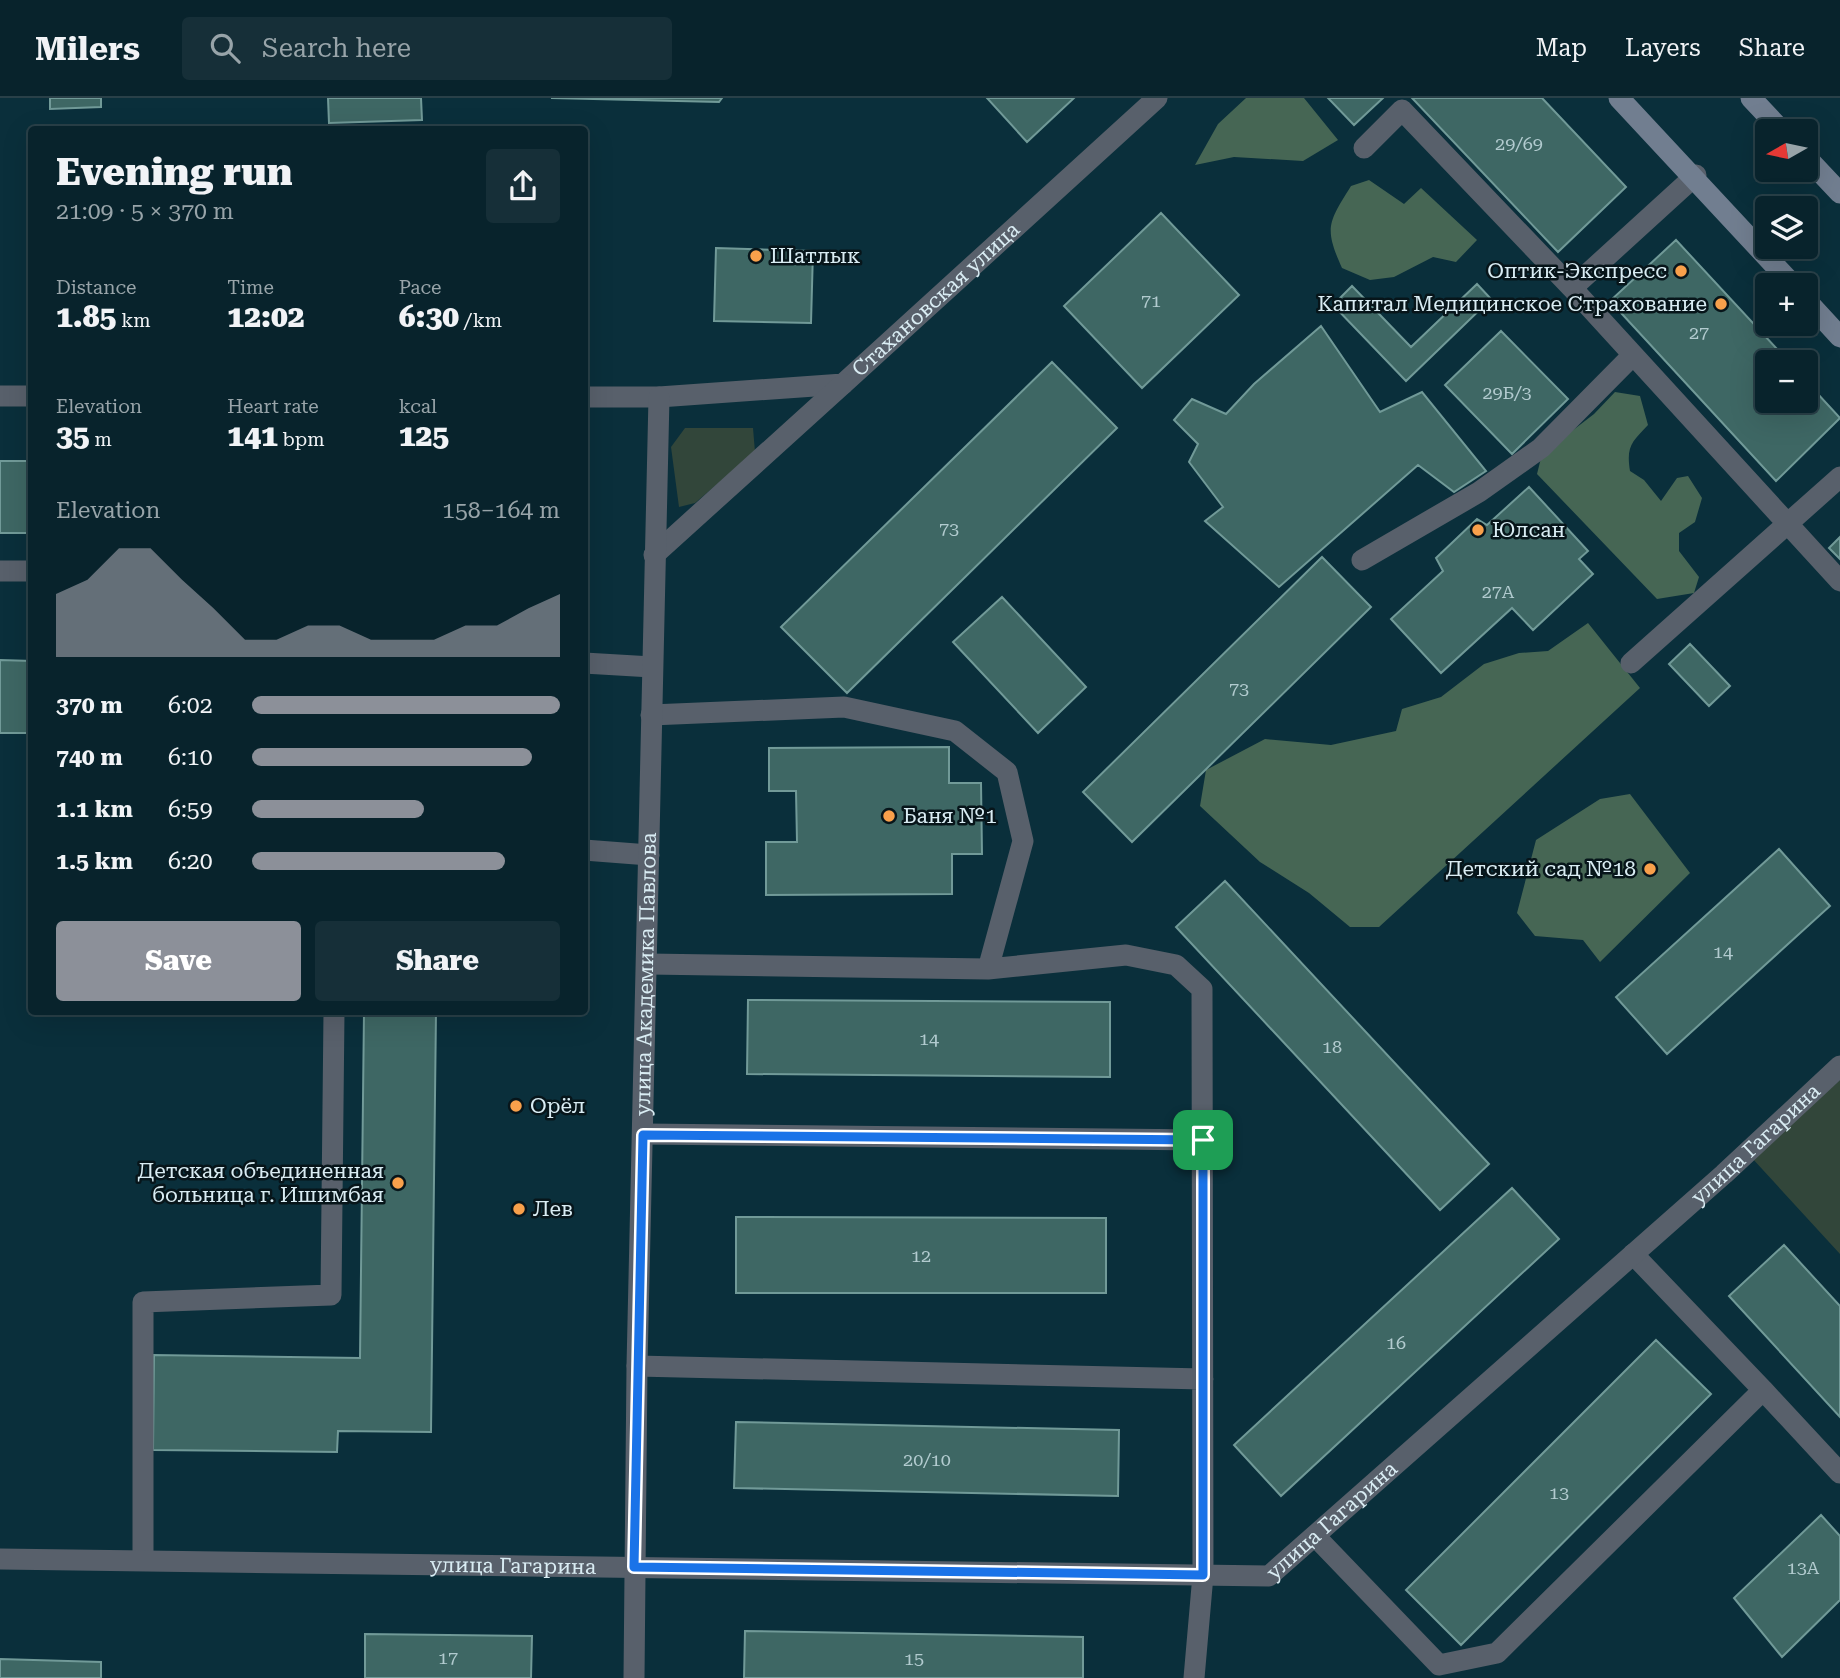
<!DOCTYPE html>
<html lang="en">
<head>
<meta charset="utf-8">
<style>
	body { margin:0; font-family:"Roboto Serif",serif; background:#162f38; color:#f1f3f6; height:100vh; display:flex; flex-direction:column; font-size:26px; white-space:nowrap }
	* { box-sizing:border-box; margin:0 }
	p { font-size:23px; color:#98a4a9 }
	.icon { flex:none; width:38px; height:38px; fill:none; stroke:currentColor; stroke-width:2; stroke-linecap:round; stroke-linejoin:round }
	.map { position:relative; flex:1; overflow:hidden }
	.sheet { position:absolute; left:28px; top:28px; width:560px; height:889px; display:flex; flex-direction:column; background:#08232c; border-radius:7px; box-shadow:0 7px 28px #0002,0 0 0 2px #294048 }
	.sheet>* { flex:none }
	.needle { width:46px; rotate:261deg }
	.tools { position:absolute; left:1755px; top:21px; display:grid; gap:14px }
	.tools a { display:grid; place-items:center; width:63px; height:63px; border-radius:7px; background:#08232c; box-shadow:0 7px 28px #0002,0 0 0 2px #294048; font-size:35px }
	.pin { position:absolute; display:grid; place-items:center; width:60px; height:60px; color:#fff; margin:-30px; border-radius:14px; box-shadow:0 4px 10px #0006 }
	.round { display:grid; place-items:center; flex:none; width:74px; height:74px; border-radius:7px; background:#162f38 }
	.head { display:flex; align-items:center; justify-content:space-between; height:119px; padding:0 28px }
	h1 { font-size:38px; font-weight:800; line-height:52px }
	.stats { display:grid; grid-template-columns:repeat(3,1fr); gap:10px; height:119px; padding:7px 28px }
	.stats div { display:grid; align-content:center }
	.stats b { font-size:30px; font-weight:800 }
	.stats small { font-size:19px; font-weight:400 }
	.stats p { font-size:19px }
	.chart { height:196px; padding:14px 28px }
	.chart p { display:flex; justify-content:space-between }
	.chart svg { width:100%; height:126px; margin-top:7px; fill:#8c9099; opacity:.7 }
	.cta { display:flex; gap:14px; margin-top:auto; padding:14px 28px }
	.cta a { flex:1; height:80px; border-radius:7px; background:#8c9099; color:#fff; font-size:28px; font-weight:800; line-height:80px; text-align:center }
	.cta a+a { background:#162f38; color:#f1f3f6 }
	ul { padding:0 28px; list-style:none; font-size:23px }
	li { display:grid; grid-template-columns:112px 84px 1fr; align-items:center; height:52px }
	li i { height:18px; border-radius:9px; background:#8c9099 }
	header { display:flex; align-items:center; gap:42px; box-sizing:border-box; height:98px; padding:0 35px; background:#08232c; border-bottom:2px solid #294048 }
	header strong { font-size:33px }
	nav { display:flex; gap:38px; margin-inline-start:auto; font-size:24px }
	.search { width:490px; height:63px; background:#162f38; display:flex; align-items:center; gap:18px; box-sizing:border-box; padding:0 24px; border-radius:7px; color:#98a4a9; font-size:26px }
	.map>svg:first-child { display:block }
	.green { fill:#32463a }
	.forest { fill:#466654 }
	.building { fill:#3e6764; stroke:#719a98; stroke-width:2 }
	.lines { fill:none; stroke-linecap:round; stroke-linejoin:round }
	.lane { stroke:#58606b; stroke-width:21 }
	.street { stroke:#58606b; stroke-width:21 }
	.secondary { stroke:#717e90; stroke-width:21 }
	.route-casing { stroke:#fff; stroke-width:14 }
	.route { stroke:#1a73e8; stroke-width:9 }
	.poi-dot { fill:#f8a04b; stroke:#07151a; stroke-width:2.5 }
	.labels { text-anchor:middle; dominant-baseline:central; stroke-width:5; stroke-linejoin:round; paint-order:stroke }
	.number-label { font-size:18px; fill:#b2cbcf }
	.poi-label { font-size:21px; fill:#d9ecf3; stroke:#07151a; text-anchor:start }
	.street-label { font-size:21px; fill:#d9ecf3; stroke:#07151a }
</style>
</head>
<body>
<header>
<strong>Milers</strong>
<div class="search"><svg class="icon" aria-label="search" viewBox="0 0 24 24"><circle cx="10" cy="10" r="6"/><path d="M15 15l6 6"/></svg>Search here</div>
<nav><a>Map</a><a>Layers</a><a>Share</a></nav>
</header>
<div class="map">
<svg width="1840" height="1580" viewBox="0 0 1840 1580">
	<rect width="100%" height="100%" fill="#0a2f3b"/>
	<path class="green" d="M685,330H753L755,354L695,405L679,409L671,349Z
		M1840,982V1156L1751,1059Z"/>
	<path class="forest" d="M1246,0H1304L1338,42L1303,63L1234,59L1195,67L1218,26Z
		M1369,82L1404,106L1421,90L1477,142L1456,164L1433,159L1394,179L1370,182L1342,170C1324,130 1328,125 1351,88Z
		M1615,294L1640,298L1648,327C1632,344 1626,348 1630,373L1644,382L1661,403L1677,380L1688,378L1702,400L1695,424L1679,435V453L1699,479L1694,495L1657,501L1537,376L1542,356L1594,316Z
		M1588,525L1640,590L1379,829H1350L1309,795L1260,764L1200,708L1206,672L1265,641L1331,647L1396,633L1402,611L1441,599L1484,566L1519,555L1548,553Z
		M1630,696L1690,775L1600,864L1583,842L1535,838L1517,815L1536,742L1600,701Z"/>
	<path class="building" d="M50,0H101V9L50,11Z
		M328,0H421L422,22L329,25Z
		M551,0H722L719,4Z
		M987,0H1074L1027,44Z
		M1328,0H1383L1354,27Z
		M1412,0H1542L1626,89L1558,154Z
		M1161,115L1239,197L1142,290L1064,208Z
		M1676,142L1789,264H1768V303H1806V283L1840,320L1776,383L1610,203Z
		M716,150L813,153L811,225L714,223Z
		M1477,186L1491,201L1406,283L1333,207L1352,188L1411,249Z
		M1321,228L1380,314L1422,294L1486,373L1454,394L1418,367L1279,489L1205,423L1223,409L1189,364L1198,346L1174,322L1192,301L1226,316L1254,286Z
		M1501,233L1568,301L1512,356L1445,287Z
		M1052,264L1117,330L847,595L781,529Z
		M0,363H32V435H0Z
		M1529,389L1588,453L1579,461L1593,476L1533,532L1512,510L1441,575L1391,521L1443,473L1436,460L1477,421L1487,427Z
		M1840,439V461L1829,450Z
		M1322,459L1371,509L1132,744L1083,694Z
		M1002,499L1086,589L1038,635L953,544Z
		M1690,546L1730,588L1709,608L1669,566Z
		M0,562L32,563V635H0Z
		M949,649V685H981L982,756H952V796L766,797V744H797L796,693H769V650Z
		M1779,751L1830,808L1667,956L1616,899Z
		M1225,783L1489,1066L1440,1112L1176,829Z
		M748,902L1110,904V979L747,976Z
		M364,914H436L431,1334L338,1333L337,1354L153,1352L154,1257L360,1260Z
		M1512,1090L1559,1141L1281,1398L1234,1347Z
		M736,1119L1106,1120V1195H736Z
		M1784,1147L1840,1208V1319L1729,1198Z
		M1656,1242L1711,1296L1461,1547L1406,1492Z
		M736,1324L1119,1332L1118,1398L734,1390Z
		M1821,1417L1840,1438V1502L1782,1559L1734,1500Z
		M745,1533L1083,1539V1580H744Z
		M365,1536L532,1538L531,1580H365Z
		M0,1561L101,1564V1580H0Z"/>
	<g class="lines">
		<path class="lane" d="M1364,50L1402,12L1572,190
			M1696,77L1572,190L1840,483
			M1362,462L1479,394L1541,350L1633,257
			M0,473H32
			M584,565L652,569
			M1631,565L1840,379
			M651,617L844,609L955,633L1007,674L1023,743L988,871
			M584,752L649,757
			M648,866L988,871L1126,857L1176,867L1202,891L1203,1477L1194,1580
			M643,1036L1203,1042
			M637,1268L1203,1281
			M1763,1292L1840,1375
			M1315,1438L1439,1567L1497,1555L1763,1292L1633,1156
			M143,1462V1204L331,1197L334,914"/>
		<g class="street">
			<path d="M0,298H32"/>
			<path id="s1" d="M584,299H659L843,286L1157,0"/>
			<path d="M654,457L843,286"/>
			<path id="s2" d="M0,1461L1269,1478L1724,1076L1840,968"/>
			<path id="s3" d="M634,1580L637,1268L659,299"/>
		</g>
		<path class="secondary" d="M1619,0L1793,187
			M1751,0L1782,33
			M1806,59L1840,95
			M1806,202L1840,239"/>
	</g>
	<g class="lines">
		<defs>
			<path id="route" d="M643,1037L1203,1042V1477L634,1469Z"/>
		</defs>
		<use href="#route" class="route-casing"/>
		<use href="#route" class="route"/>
	</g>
	<g class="poi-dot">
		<circle cx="756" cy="158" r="7"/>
		<circle cx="1681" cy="173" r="7"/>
		<circle cx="1721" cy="206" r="7"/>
		<circle cx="1478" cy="432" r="7"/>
		<circle cx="889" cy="718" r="7"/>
		<circle cx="1650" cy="771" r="7"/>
		<circle cx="516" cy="1008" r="7"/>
		<circle cx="398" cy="1085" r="7"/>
		<circle cx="519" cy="1111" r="7"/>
	</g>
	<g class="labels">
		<g class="number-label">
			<text x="1519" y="45">29/69</text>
			<text x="1151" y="202">71</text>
			<text x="1699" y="234">27</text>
			<text x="1507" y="294">29Б/3</text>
			<text x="949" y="430">73</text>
			<text x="1498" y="493">27А</text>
			<text x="1239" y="590">73</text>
			<text x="1723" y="853">14</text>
			<text x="929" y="940">14</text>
			<text x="1332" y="948">18</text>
			<text x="921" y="1157">12</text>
			<text x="1396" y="1244">16</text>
			<text x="927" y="1361">20/10</text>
			<text x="1559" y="1394">13</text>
			<text x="1803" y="1469">13А</text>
			<text x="448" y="1559">17</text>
			<text x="914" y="1560">15</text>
		</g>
		<g class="poi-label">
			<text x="770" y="158">Шатлык</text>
			<text x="1667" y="173" text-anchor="end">Оптик-Экспресс</text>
			<text x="1707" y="206" text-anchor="end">Капитал Медицинское Страхование</text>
			<text x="1492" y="432">Юлсан</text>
			<text x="903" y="718">Баня №1</text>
			<text x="1636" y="771" text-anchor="end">Детский сад №18</text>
			<text x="530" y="1008">Орёл</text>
			<text x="384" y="1073" text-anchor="end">Детская объединенная<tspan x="384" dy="24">больница г. Ишимбая</tspan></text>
			<text x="533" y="1111">Лев</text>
		</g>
		<g class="street-label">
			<text stroke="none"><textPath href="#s1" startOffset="385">Стахановская улица</textPath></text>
			<text stroke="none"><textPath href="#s3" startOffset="704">улица Академика Павлова</textPath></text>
			<text stroke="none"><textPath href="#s2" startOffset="1920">улица Гагарина</textPath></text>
			<text stroke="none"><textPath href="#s2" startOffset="1353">улица Гагарина</textPath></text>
			<text stroke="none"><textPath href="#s2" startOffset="513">улица Гагарина</textPath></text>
		</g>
	</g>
</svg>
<div class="tools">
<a><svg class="needle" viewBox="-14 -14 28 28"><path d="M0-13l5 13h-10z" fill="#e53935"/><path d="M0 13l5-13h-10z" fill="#98a4a9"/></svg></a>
<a><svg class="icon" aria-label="layers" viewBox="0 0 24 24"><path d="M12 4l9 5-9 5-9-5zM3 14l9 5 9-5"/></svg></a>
<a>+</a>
<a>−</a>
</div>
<div class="pin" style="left:1203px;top:1042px;background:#1e9e55"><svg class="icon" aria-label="arrive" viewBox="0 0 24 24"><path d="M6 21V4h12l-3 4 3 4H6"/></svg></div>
<section class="sheet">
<div class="head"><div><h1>Evening run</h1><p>21:09 · 5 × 370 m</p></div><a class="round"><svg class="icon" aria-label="share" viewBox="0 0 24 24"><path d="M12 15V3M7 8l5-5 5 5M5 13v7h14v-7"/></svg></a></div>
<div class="stats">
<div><p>Distance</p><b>1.85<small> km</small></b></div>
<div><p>Time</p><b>12:02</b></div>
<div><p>Pace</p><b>6:30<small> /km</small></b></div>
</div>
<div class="stats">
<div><p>Elevation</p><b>35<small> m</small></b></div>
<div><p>Heart rate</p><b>141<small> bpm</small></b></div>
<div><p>kcal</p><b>125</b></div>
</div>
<div class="chart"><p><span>Elevation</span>158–164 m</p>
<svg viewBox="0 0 160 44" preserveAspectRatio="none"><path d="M0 44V22L10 17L20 6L30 6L40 17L50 27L60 38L70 38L80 33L90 33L100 38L110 38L120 38L130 33L140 33L150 27L160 22V44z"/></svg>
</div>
<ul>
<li><b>370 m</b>6:02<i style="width:100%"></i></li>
<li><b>740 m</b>6:10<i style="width:91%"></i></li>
<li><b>1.1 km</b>6:59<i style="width:56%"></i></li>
<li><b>1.5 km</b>6:20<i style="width:82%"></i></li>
</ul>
<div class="cta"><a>Save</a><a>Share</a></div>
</section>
</div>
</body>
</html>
